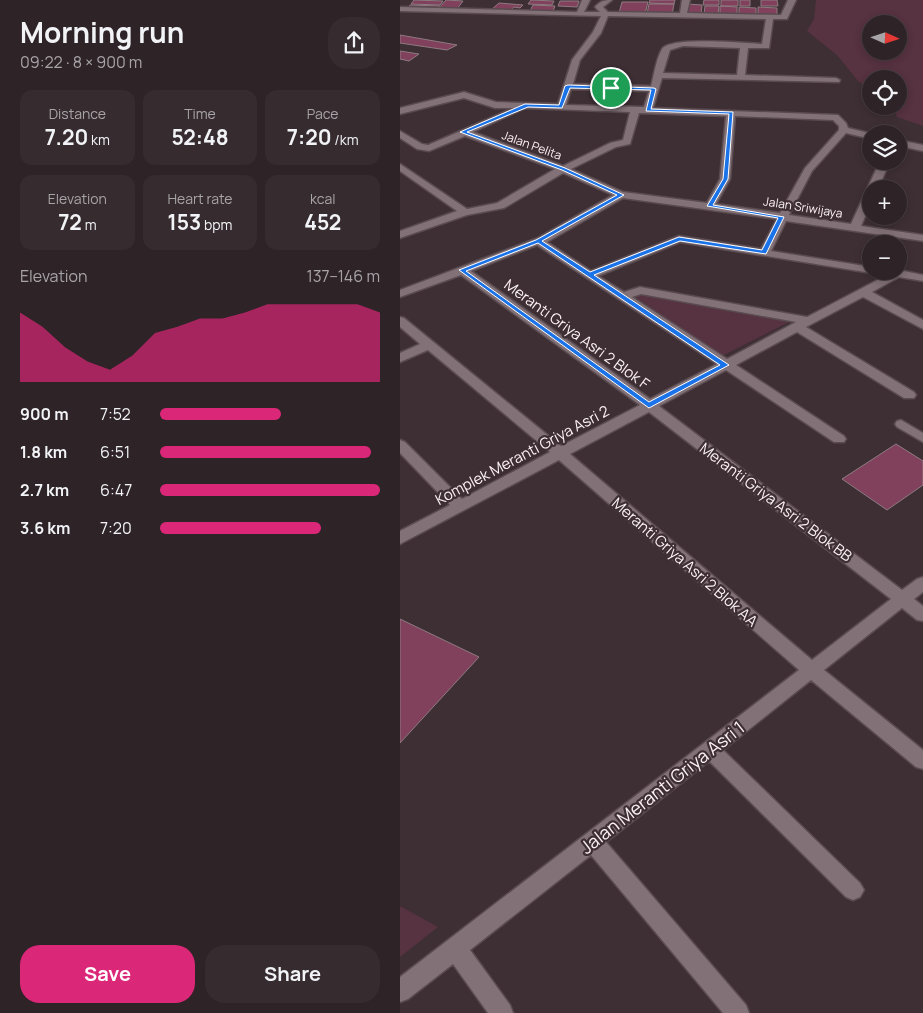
<!DOCTYPE html>
<html lang="en">
<head>
<meta charset="utf-8">
<style>
	body { margin:0; font-family:Manrope,sans-serif; background:#362b2f; color:#f1f3f6; height:100vh; display:flex; flex-direction:column; font-size:19px; white-space:nowrap }
	* { box-sizing:border-box; margin:0 }
	p { font-size:16px; color:#a7a4a7 }
	.icon { flex:none; width:28px; height:28px; fill:none; stroke:currentColor; stroke-width:2; stroke-linecap:round; stroke-linejoin:round }
	.map { position:relative; flex:1; overflow:hidden }
	.drawer { display:flex; flex-direction:column; background:#2e2327; width:400px }
	.drawer>* { flex:none }
	.needle { width:32px; rotate:93deg }
	.tools { position:absolute; left:462px; top:15px; display:grid; gap:10px }
	.tools a { display:grid; place-items:center; width:45px; height:45px; border-radius:50%; background:#2e2327; box-shadow:0 2px 8px #0003,0 0 0 1px #494044; font-size:25px }
	.pin { position:absolute; display:grid; place-items:center; width:42px; height:42px; color:#fff; margin:-21px; border:2px solid #fff; border-radius:50%; box-shadow:0 1px 5px #0007 }
	.round { display:grid; place-items:center; flex:none; width:52px; height:52px; border-radius:20px; background:#362b2f }
	.head { display:flex; align-items:center; justify-content:space-between; height:85px; padding:0 20px }
	h1 { font-size:28px; font-weight:700; line-height:38px }
	.figures { display:grid; grid-template-columns:repeat(3,1fr); gap:8px; height:85px; padding:5px 20px }
	.figures div { display:grid; align-content:center; border-radius:12px; background:#362b2f; text-align:center }
	.figures b { font-size:21px; font-weight:700 }
	.figures small { font-size:14px; font-weight:400 }
	.figures p { font-size:14px }
	.chart { height:140px; padding:10px 20px }
	.chart p { display:flex; justify-content:space-between }
	.chart svg { width:100%; height:90px; margin-top:5px; fill:#db2777; opacity:.7 }
	.action { display:flex; gap:10px; margin-top:auto; padding:10px 20px }
	.action a { flex:1; height:58px; border-radius:20px; background:#db2777; color:#fff; font-size:20px; font-weight:700; line-height:58px; text-align:center }
	.action a+a { background:#362b2f; color:#f1f3f6 }
	ul { padding:0 20px; list-style:none; font-size:16px }
	li { display:grid; grid-template-columns:80px 60px 1fr; align-items:center; height:38px }
	li i { height:12px; border-radius:6px; background:#db2777 }
	main { display:flex; flex:1; min-height:0 }
	.map>svg:first-child { display:block }
	.green { fill:#573241; fill-rule:evenodd }
	.building { fill:#81415c; stroke:#8d7b81 }
	.lines { fill:none; stroke-linecap:round; stroke-linejoin:round }
	.lane-casing { stroke:#594b50; stroke-width:3 }
	.street-casing { stroke:#594b50; stroke-width:3 }
	.lane { fill:#827177; fill-rule:evenodd }
	.street { fill:#827177; fill-rule:evenodd }
	.route { fill:#1a73e8; stroke:#fff; fill-rule:evenodd }
	.labels { text-anchor:middle; dominant-baseline:central; stroke-width:4.5; stroke-linejoin:round; paint-order:stroke }
	.far-street-label { font-size:12px; fill:#fcf1f5; stroke:#3e2f34 }
	.street-label { font-size:15px; fill:#fcf1f5; stroke:#3e2f34 }
	.near-street-label { font-size:18px; fill:#fcf1f5; stroke:#3e2f34 }
</style>
</head>
<body>
<main>
<section class="drawer">
<div class="head"><div><h1>Morning run</h1><p>09:22 · 8 × 900 m</p></div><a class="round"><svg class="icon" aria-label="share" viewBox="0 0 24 24"><path d="M12 15V3M7 8l5-5 5 5M5 13v7h14v-7"/></svg></a></div>
<div class="figures">
<div><p>Distance</p><b>7.20<small> km</small></b></div>
<div><p>Time</p><b>52:48</b></div>
<div><p>Pace</p><b>7:20<small> /km</small></b></div>
</div>
<div class="figures">
<div><p>Elevation</p><b>72<small> m</small></b></div>
<div><p>Heart rate</p><b>153<small> bpm</small></b></div>
<div><p>kcal</p><b>452</b></div>
</div>
<div class="chart"><p><span>Elevation</span>137–146 m</p>
<svg viewBox="0 0 160 44" preserveAspectRatio="none"><path d="M0 44V10L10 17L20 27L30 34L40 38L50 31L60 20L70 17L80 13L90 13L100 10L110 6L120 6L130 6L140 6L150 6L160 10V44z"/></svg>
</div>
<ul>
<li><b>900 m</b>7:52<i style="width:55%"></i></li>
<li><b>1.8 km</b>6:51<i style="width:96%"></i></li>
<li><b>2.7 km</b>6:47<i style="width:100%"></i></li>
<li><b>3.6 km</b>7:20<i style="width:73%"></i></li>
</ul>
<div class="action"><a>Save</a><a>Share</a></div>
</section>
<div class="map">
<svg width="523" height="1013" viewBox="0 0 523 1013">
	<rect width="100%" height="100%" fill="#3e2f34"/>
	<path class="green" d="M416,0H523V126L497,117L493,106H499V79H471V89L458,81L437,55L407,31L414,19ZM471,24H499V51H471Z
		M231,294L242,295L389,322L322,356Z
		M0,906L38,927L0,957Z"/>
	<path class="building" d="M14,0L43,1L40,5L11,4Z
		M46,0L63,1L57,9L39,8Z
		M131,0L154,1L152,5L128,4Z
		M250,0H275L274,4L249,3Z
		M304,0H319V5H303Z
		M321,0H338V6H321Z
		M340,0H350V6H340Z
		M361,0H377L378,6H361Z
		M160,1H179L177,7L158,6Z
		M222,2H248L245,14L219,13Z
		M99,3L123,5L120,8L114,7L109,12L91,10Z
		M249,4H274L272,15L247,14Z
		M287,4L302,5L301,15L285,14Z
		M10,5L40,6L37,9L7,8Z
		M133,5L155,6L153,11H130Z
		M305,6H319L318,15L304,14Z
		M320,6L337,7V15H320Z
		M339,7L356,8V15H339Z
		M358,7L377,8V16L358,15Z
		M0,35L57,45L47,50L0,43Z
		M0,51L19,54L9,61L0,59Z
		M496,444L523,461V485L487,510L442,479Z
		M0,619L79,657L0,743Z"/>
	<g class="lines">
		<defs>
			<path id="lane" d="M501,420L523,433V442L497,427L495,424L497,421Z"/>
			<path id="street" d="M182,0H190L184,12H200L195,7C200,1 204,0 212,0L203,7L208,12L280,13L282,0H290L287,13L381,15L388,0H396L387,19H373L369,48H348L345,75L436,78L440,80L439,82L262,78L253,108L438,115L446,123L448,128L473,134H471V139L446,133L412,171L389,215L451,224L480,161H490L478,189H471V203L461,226L523,235V241L386,221L371,251L471,267V271H476L471,273L280,242L198,276L224,292L240,287L407,317L487,275L484,271L499,270L523,275V281L499,277L472,292L523,320V329L463,297L406,327L514,392L516,395L514,398H504L397,332L336,365L444,436L446,439L444,442H434L326,370L259,406L502,590L517,579L523,577V592L514,599L523,606V621L517,620L502,608L424,670L523,750V769L516,767L411,680L323,750L460,883L464,890L460,897L453,900L446,897L309,761L206,842L346,1005L349,1013H323L191,855L70,950L110,1005L113,1013H88L53,964L8,999L0,1002V977L399,670L159,460L0,544V531L50,505L0,453V440L5,442L62,499L150,452L28,350L0,362V353L20,344L0,327V317L4,318L161,446L240,405L61,275L0,297V290L138,238L213,195L163,173L104,208L67,215L0,238V231L57,211L0,171V164L67,209L97,203L155,169L65,136L29,151L17,149L0,138V131L22,144L28,145L114,108H95L64,98L0,114V108L64,92L96,102L158,104L172,60L193,32L201,16L0,11V7L177,12ZM208,16L366,19L362,44C346,43 270,36 262,49C256,59 254,75 251,86L173,84L180,60L201,33ZM283,46L340,48L337,75L263,73L270,50ZM171,89L249,91L244,107L166,105ZM125,108L230,112L223,140L210,143L163,166L73,132ZM239,113L326,116L320,179L307,203L223,192L171,169L216,147L230,144ZM335,116L433,120L439,126V130L405,168L380,213L316,204L330,179ZM223,198L377,219L361,249L279,236L191,271L147,242ZM137,245L317,364L250,399L71,271ZM241,294L396,322L327,359L232,297ZM249,412L491,599L412,660L170,454Z
				M499,140L523,145V151L499,146Z"/>
		</defs>
		<use href="#lane" class="lane-casing"/>
		<use href="#street" class="street-casing"/>
		<use href="#lane" class="lane"/>
		<use href="#street" class="street"/>
	</g>
	<path class="route" d="M168,85L254,88L256,89L251,109L333,112L328,179L313,205L384,217L366,254L280,241L194,275L329,365L249,408L59,270L136,240L217,195L162,170L60,132L125,104L159,105L165,86ZM170,88L251,90L246,111L329,114L323,179L307,206L378,218L362,250L279,237L190,272L142,241L224,195L165,168L67,132L128,107L162,108ZM138,243L320,365L249,402L66,271Z"/>
	<g class="labels">
		<g class="far-street-label">
			<text transform="translate(132 145) rotate(20)">Jalan Pelita</text>
			<text transform="translate(403 207) rotate(9)">Jalan Sriwijaya</text>
		</g>
		<g class="street-label">
			<text transform="translate(177 334) rotate(36)">Meranti Griya Asri 2 Blok F</text>
			<text transform="translate(122 455) rotate(-28)">Komplek Meranti Griya Asri 2</text>
			<text transform="translate(376 502) rotate(37)">Meranti Griya Asri 2 Blok BB</text>
			<text transform="translate(285 562) rotate(41)">Meranti Griya Asri 2 Blok AA</text>
		</g>
		<g class="near-street-label">
			<text transform="translate(262 787) rotate(-38)">Jalan Meranti Griya Asri 1</text>
		</g>
	</g>
</svg>
<div class="tools">
<a><svg class="needle" viewBox="-14 -14 28 28"><path d="M0-13l5 13h-10z" fill="#e53935"/><path d="M0 13l5-13h-10z" fill="#a7a4a7"/></svg></a>
<a><svg class="icon" aria-label="locate" viewBox="0 0 24 24"><circle cx="12" cy="12" r="6"/><path d="M12 2v4M12 18v4M2 12h4M18 12h4"/></svg></a>
<a><svg class="icon" aria-label="layers" viewBox="0 0 24 24"><path d="M12 4l9 5-9 5-9-5zM3 14l9 5 9-5"/></svg></a>
<a>+</a>
<a>−</a>
</div>
<div class="pin" style="left:211px;top:88px;background:#1e9e55"><svg class="icon" aria-label="arrive" viewBox="0 0 24 24"><path d="M6 21V4h12l-3 4 3 4H6"/></svg></div>
</div>
</main>
</body>
</html>
